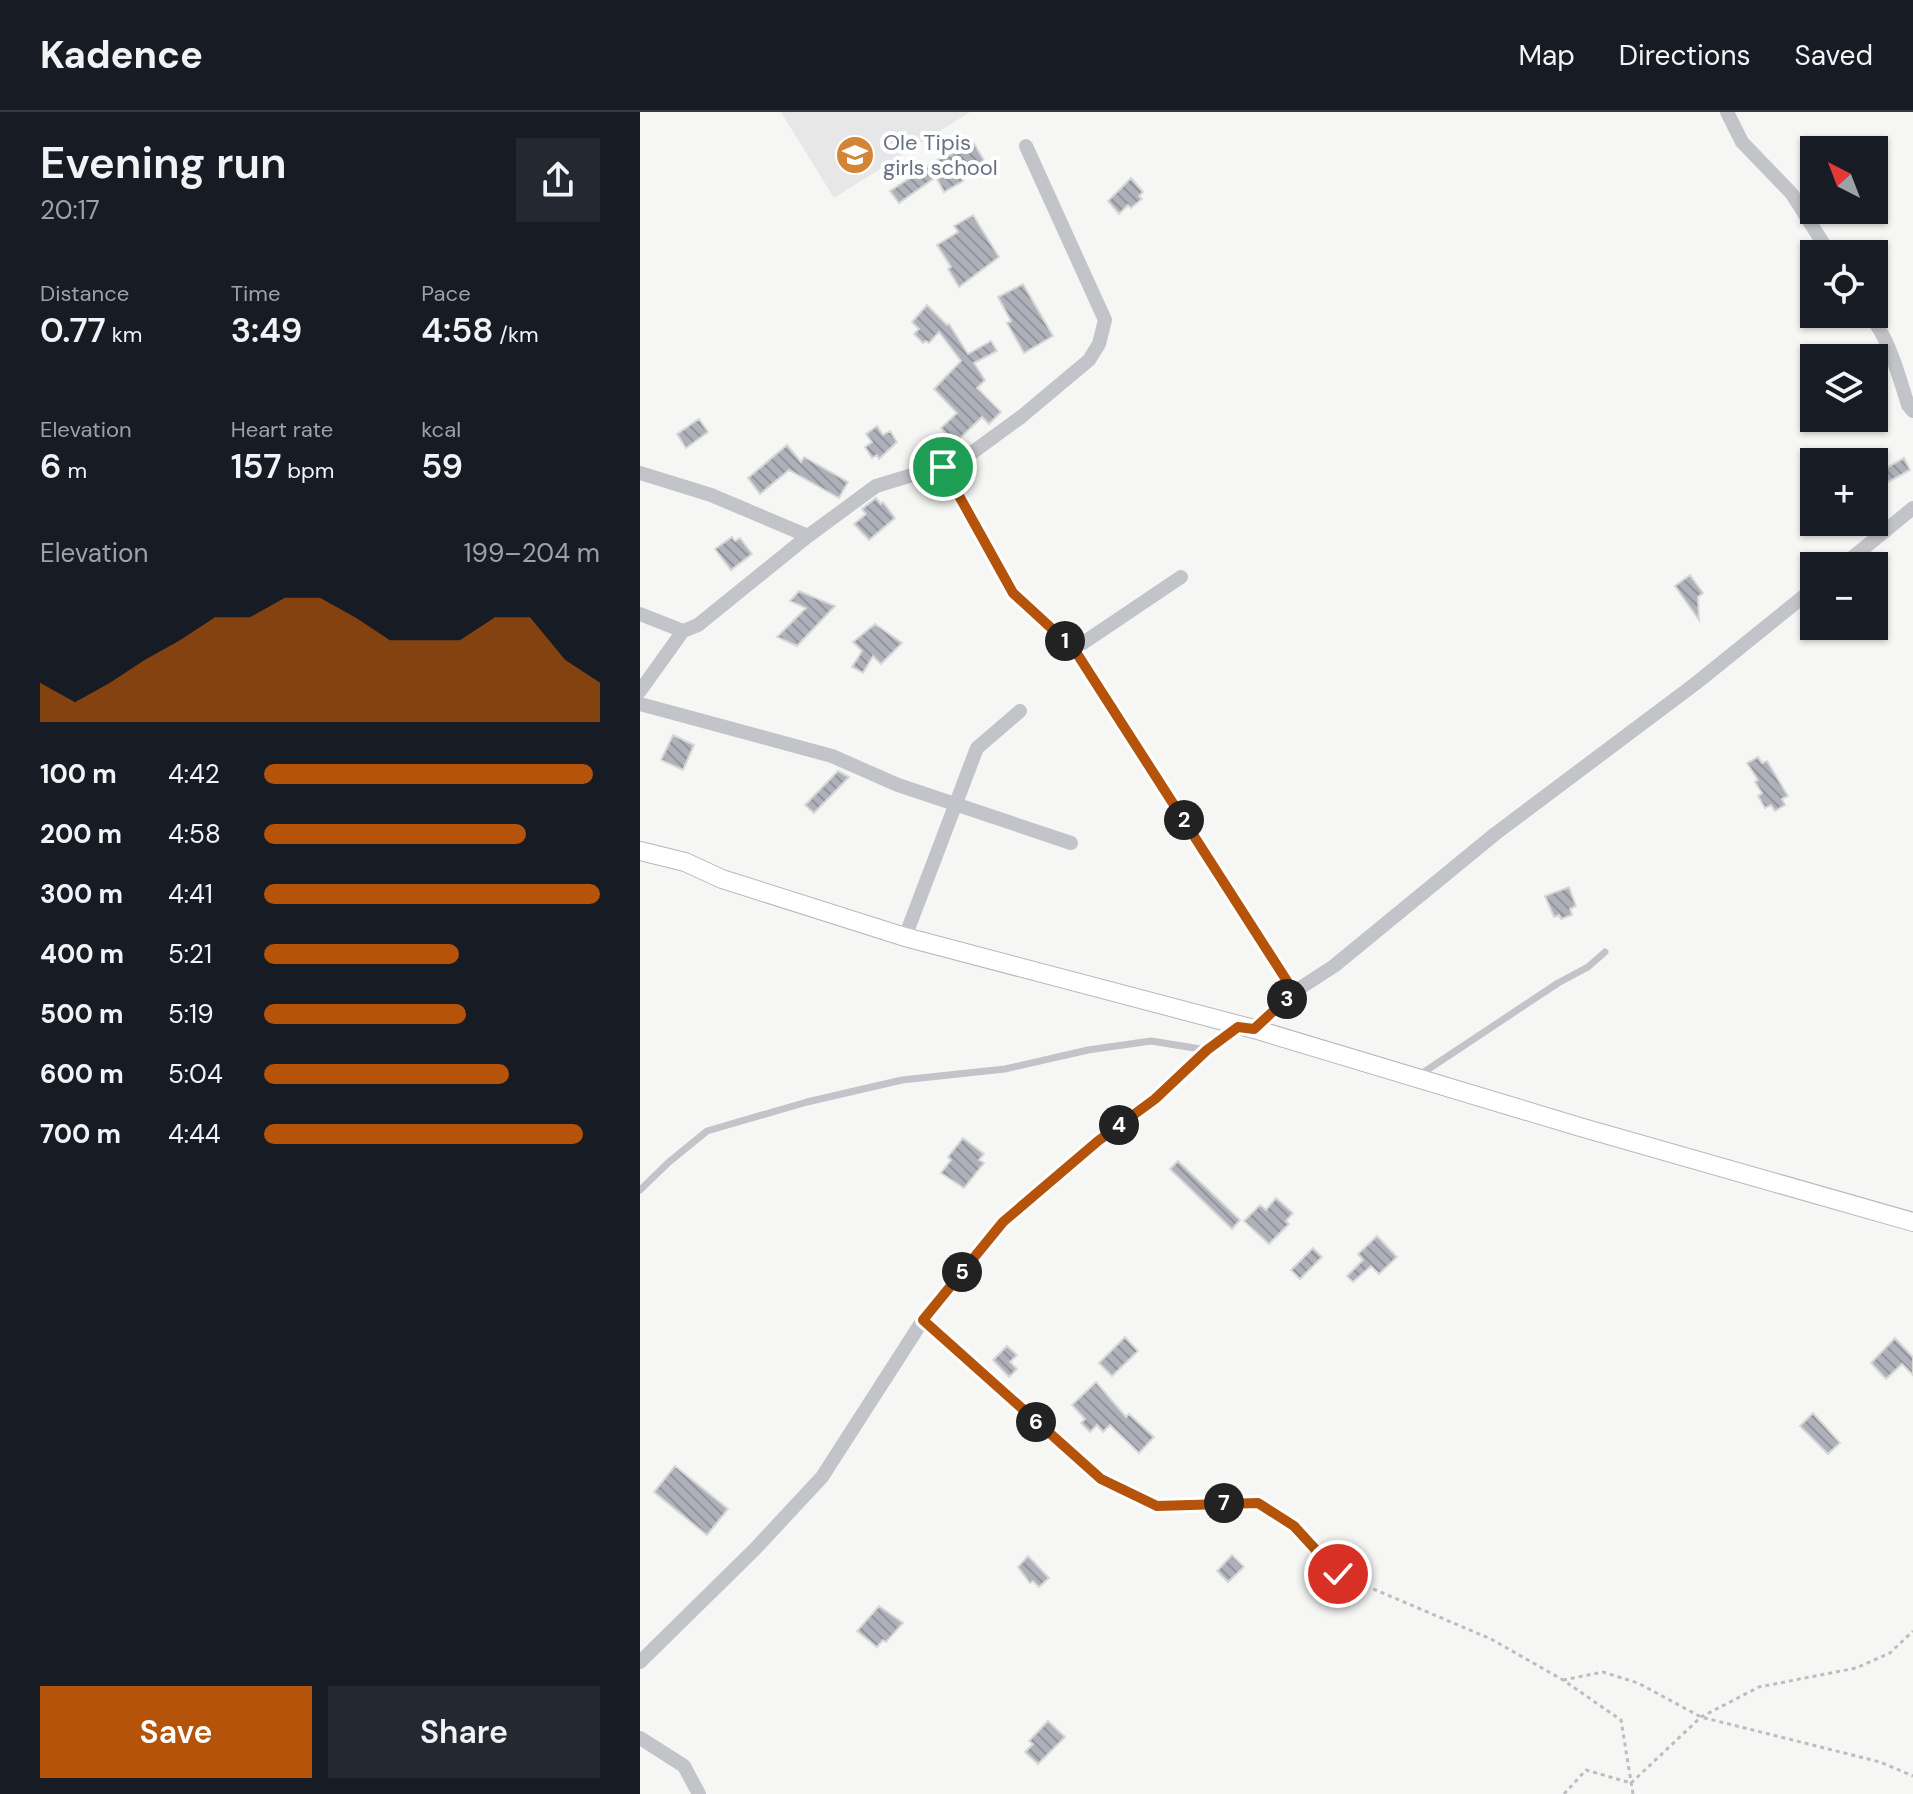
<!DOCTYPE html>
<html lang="en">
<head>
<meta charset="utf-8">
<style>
	body { margin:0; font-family:"DM Sans",sans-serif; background:#242831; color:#f1f3f6; height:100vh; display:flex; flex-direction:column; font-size:30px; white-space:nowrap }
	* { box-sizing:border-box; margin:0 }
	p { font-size:26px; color:#9ea1a6 }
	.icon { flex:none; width:44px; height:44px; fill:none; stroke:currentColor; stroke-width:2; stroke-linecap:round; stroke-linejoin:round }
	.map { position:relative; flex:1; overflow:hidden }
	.sheet { display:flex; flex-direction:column; background:#171b24; width:640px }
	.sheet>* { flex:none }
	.needle { width:52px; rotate:318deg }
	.fabs { position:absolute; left:1160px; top:24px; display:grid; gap:16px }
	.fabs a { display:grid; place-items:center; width:88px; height:88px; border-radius:0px; background:#171b24; box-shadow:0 2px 6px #0004; font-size:40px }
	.pin { position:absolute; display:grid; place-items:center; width:68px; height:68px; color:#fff; margin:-34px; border:4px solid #fff; border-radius:50%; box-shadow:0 2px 8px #0007 }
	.km { position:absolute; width:40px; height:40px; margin:-20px; border-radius:50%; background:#222; color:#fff; font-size:22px; line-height:40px; text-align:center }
	.round { display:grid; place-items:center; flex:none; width:84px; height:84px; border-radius:0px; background:#242831 }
	.overview { display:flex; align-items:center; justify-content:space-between; height:136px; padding:0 40px }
	h1 { font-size:44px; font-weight:600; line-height:60px }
	.stats { display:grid; grid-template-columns:repeat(3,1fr); gap:12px; height:136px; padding:8px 40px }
	.stats div { display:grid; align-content:center }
	.stats b { font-size:34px; font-weight:600 }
	.stats small { font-size:22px; font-weight:400 }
	.stats p { font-size:22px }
	.chart { height:224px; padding:16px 40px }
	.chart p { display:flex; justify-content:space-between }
	.chart svg { width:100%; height:144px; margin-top:8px; fill:#b45309; opacity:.7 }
	.button { display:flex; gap:16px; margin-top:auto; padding:16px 40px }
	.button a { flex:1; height:92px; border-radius:0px; background:#b45309; color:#fff; font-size:32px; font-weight:600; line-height:92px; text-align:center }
	.button a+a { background:#242831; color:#f1f3f6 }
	ul { padding:0 40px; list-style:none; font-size:26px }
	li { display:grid; grid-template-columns:128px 96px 1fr; align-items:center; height:60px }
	li i { height:20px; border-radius:10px; background:#b45309 }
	header { display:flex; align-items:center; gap:48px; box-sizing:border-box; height:112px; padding:0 40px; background:#171b24; border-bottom:2px solid #363941 }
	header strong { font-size:38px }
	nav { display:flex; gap:44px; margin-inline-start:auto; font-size:28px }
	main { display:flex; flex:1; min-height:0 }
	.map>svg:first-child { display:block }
	.built { fill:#e7e7e7 }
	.building { fill:url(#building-back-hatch); stroke:#d8d8d6; stroke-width:2 }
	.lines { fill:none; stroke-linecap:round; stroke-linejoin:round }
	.secondary-casing { stroke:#b5b7bd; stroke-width:20 }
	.path { stroke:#bcbdc0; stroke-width:3; stroke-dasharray:4 4; stroke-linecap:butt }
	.lane { stroke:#c2c4c9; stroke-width:7 }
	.street { stroke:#c2c4c9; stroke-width:14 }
	.secondary { stroke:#fff; stroke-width:18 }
	.route-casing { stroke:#fff; stroke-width:16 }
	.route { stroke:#b45309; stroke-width:10 }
	.labels { text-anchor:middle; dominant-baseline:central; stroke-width:8; stroke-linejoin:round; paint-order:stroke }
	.poi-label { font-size:22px; fill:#687082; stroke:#fff; text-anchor:start }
</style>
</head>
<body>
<header>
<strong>Kadence</strong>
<nav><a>Map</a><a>Directions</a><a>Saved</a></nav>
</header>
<main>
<section class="sheet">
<div class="overview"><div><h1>Evening run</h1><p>20:17</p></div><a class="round"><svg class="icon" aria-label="share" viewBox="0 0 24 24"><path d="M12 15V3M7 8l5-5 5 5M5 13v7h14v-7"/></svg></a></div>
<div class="stats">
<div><p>Distance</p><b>0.77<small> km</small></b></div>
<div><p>Time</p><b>3:49</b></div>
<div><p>Pace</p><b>4:58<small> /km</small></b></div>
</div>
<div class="stats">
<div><p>Elevation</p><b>6<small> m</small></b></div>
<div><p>Heart rate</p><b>157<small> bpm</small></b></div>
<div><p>kcal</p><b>59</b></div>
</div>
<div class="chart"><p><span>Elevation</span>199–204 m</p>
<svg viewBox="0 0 160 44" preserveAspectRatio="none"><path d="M0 44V32L10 38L20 32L30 25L40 19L50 12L60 12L70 6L80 6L90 12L100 19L110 19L120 19L130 12L140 12L150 25L160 32V44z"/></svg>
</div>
<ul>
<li><b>100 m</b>4:42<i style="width:98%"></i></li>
<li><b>200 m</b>4:58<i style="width:78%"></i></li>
<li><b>300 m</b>4:41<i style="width:100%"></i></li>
<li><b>400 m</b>5:21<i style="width:58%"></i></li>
<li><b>500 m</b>5:19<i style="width:60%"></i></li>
<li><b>600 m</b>5:04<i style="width:73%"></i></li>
<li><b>700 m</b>4:44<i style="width:95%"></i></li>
</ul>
<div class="button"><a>Save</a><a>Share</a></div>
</section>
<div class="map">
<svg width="1273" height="1682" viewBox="0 0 1273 1682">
	<defs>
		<pattern id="building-back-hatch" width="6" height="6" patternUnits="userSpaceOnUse" patternTransform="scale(2)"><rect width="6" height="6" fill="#aeb1b9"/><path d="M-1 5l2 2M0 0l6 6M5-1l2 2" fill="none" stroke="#91949c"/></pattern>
	</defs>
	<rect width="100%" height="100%" fill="#f6f7f4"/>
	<path class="built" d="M141,0H330L194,86Z"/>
	<path class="building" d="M333,30L345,50L321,65L323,69L304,80L296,65L259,91L250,79L307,42L308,44Z
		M491,66L503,80L499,84L502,87L491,96L488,93L479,102L468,89Z
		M333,103L359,145L319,175L308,157L311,155L297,133L318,120L314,114Z
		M383,172L413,224L384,241L367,211L371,209L358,185Z
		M287,193L307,213L309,212L328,242L351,229L357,239L334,251L345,268L337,276L361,300L349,312L342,305L315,331L301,316L317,301L294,277L321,249L299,220L289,231L286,229L283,231L274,222L279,217L272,210Z
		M59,307L68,320L46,336L37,322Z
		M237,314L243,323L250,319L257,330L239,347L237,343L232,346L225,335L232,330L226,322Z
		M147,333L161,350L164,345L208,370L199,386L149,358L120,382L108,366Z
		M1264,346L1270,358L1241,374L1235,362Z
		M236,386L241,392L243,390L255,406L229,428L214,412L226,402L222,397Z
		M92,425L95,429L100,426L112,442L91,458L75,437Z
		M1050,463L1063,481L1058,485L1059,508L1035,474Z
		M159,479L195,494L157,534L137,525L166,496L150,489Z
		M235,512L262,531L241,552L233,544L223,561L212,555L222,539L213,530Z
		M33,623L54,633L43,658L21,648Z
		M1118,645L1122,651L1127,649L1148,684L1142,687L1145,693L1135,699L1131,693L1125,696L1118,684L1122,681L1115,670L1118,668L1107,651Z
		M198,659L209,665L174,701L165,693Z
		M929,775L936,794L930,797L932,803L921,807L919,803L914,805L905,784Z
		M323,1026L344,1042L339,1048L344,1051L324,1076L301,1061L311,1048L308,1045Z
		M538,1049L600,1108L592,1117L530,1057Z
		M636,1086L653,1101L646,1109L649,1112L629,1132L604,1109L620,1093L626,1098Z
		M737,1124L757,1145L739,1162L731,1154L713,1170L707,1164L723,1148L718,1142Z
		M673,1136L682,1145L660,1167L651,1158Z
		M485,1225L498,1239L472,1264L459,1251Z
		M1255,1226L1273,1245V1263L1262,1252L1246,1267L1231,1251Z
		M367,1234L377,1243L370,1250L377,1257L369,1265L353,1248Z
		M456,1270L486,1305L489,1302L514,1325L499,1341L470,1313L463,1320L457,1313L450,1320L441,1311L445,1307L432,1293Z
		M1173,1301L1200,1331L1188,1342L1160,1314Z
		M35,1354L88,1397L67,1423L14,1380Z
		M592,1443L604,1455L588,1470L577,1459Z
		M388,1444L409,1466L399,1475L393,1469L390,1471L378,1455Z
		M239,1494L263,1511L246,1530L243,1528L237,1535L217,1519Z
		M408,1609L425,1625L398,1652L385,1640L393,1632L389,1629Z"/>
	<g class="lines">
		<defs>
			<path id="secondary" d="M0,739L45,750L82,767L265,825L614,917L940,1015L1273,1110"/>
		</defs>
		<use href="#secondary" class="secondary-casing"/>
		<path class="path" d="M292,1216L461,1367L517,1394L618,1391L654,1414L698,1462L851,1527L923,1568L981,1608L993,1682
			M923,1568L963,1560L998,1571L1061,1605L1240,1650L1273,1664
			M991,1671L1061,1605L1119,1575L1216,1556L1250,1541L1273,1519
			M924,1682L946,1658L991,1671"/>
		<path class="lane" d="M781,962L918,871L948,855L965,840
			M0,1078L29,1050L67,1019L167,990L262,968L365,957L448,938L511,929L567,938L596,916"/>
		<path class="street" d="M1087,0L1102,30L1152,82L1190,142
			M1229,202C1250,228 1258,262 1268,293L1273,299
			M303,355L373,481L434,537L654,880
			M0,361L71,383L168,424
			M1202,454L1273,396
			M0,502L43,519
			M434,537L541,465
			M0,579L43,519L58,513L168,424L236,374L322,348L381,305L449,248L459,232L465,208L386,34
			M0,592L192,644L258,673L431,731
			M265,825L337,636L380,599
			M614,917L654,880L694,854L855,722L1055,572L1174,476
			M0,1550L115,1437L182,1365L283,1208L363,1110L458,1029L515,987L567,938
			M0,1626L44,1654L59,1682"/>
		<use href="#secondary" class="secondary"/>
	</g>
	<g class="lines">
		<defs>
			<path id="route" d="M303,355L373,481L434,537L654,880L614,917L598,915L567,938L515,987L458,1029L363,1110L283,1208L461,1367L517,1394L618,1391L654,1414L698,1462"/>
		</defs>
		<use href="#route" class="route-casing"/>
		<use href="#route" class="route"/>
	</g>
	<defs>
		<symbol id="school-disc" viewBox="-11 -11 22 22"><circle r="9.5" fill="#d48437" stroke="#fff"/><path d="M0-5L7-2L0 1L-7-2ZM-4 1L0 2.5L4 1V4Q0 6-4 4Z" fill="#fff"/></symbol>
	</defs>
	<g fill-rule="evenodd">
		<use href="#school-disc" x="193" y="21" width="44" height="44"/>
	</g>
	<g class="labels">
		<g class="poi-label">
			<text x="243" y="30">Ole Tipis<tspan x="243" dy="25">girls school</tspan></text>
		</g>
	</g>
</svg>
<div class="fabs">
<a><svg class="needle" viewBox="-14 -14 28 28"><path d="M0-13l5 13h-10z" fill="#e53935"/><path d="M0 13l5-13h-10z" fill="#9ea1a6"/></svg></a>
<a><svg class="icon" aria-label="locate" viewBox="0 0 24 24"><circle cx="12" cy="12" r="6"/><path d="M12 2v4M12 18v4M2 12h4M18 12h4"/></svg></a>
<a><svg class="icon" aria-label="layers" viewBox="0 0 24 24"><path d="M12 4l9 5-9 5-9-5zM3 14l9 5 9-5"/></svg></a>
<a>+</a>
<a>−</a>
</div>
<div class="pin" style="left:303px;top:355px;background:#1e9e55"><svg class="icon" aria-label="arrive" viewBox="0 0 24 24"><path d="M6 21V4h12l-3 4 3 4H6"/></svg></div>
<div class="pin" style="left:698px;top:1462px;background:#d93025"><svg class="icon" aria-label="check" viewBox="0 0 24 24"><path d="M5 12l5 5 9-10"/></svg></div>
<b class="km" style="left:425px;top:529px">1</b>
<b class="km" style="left:544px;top:708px">2</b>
<b class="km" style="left:647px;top:887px">3</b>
<b class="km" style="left:479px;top:1013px">4</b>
<b class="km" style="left:322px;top:1160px">5</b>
<b class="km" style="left:396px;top:1310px">6</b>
<b class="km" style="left:584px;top:1391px">7</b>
</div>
</main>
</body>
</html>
